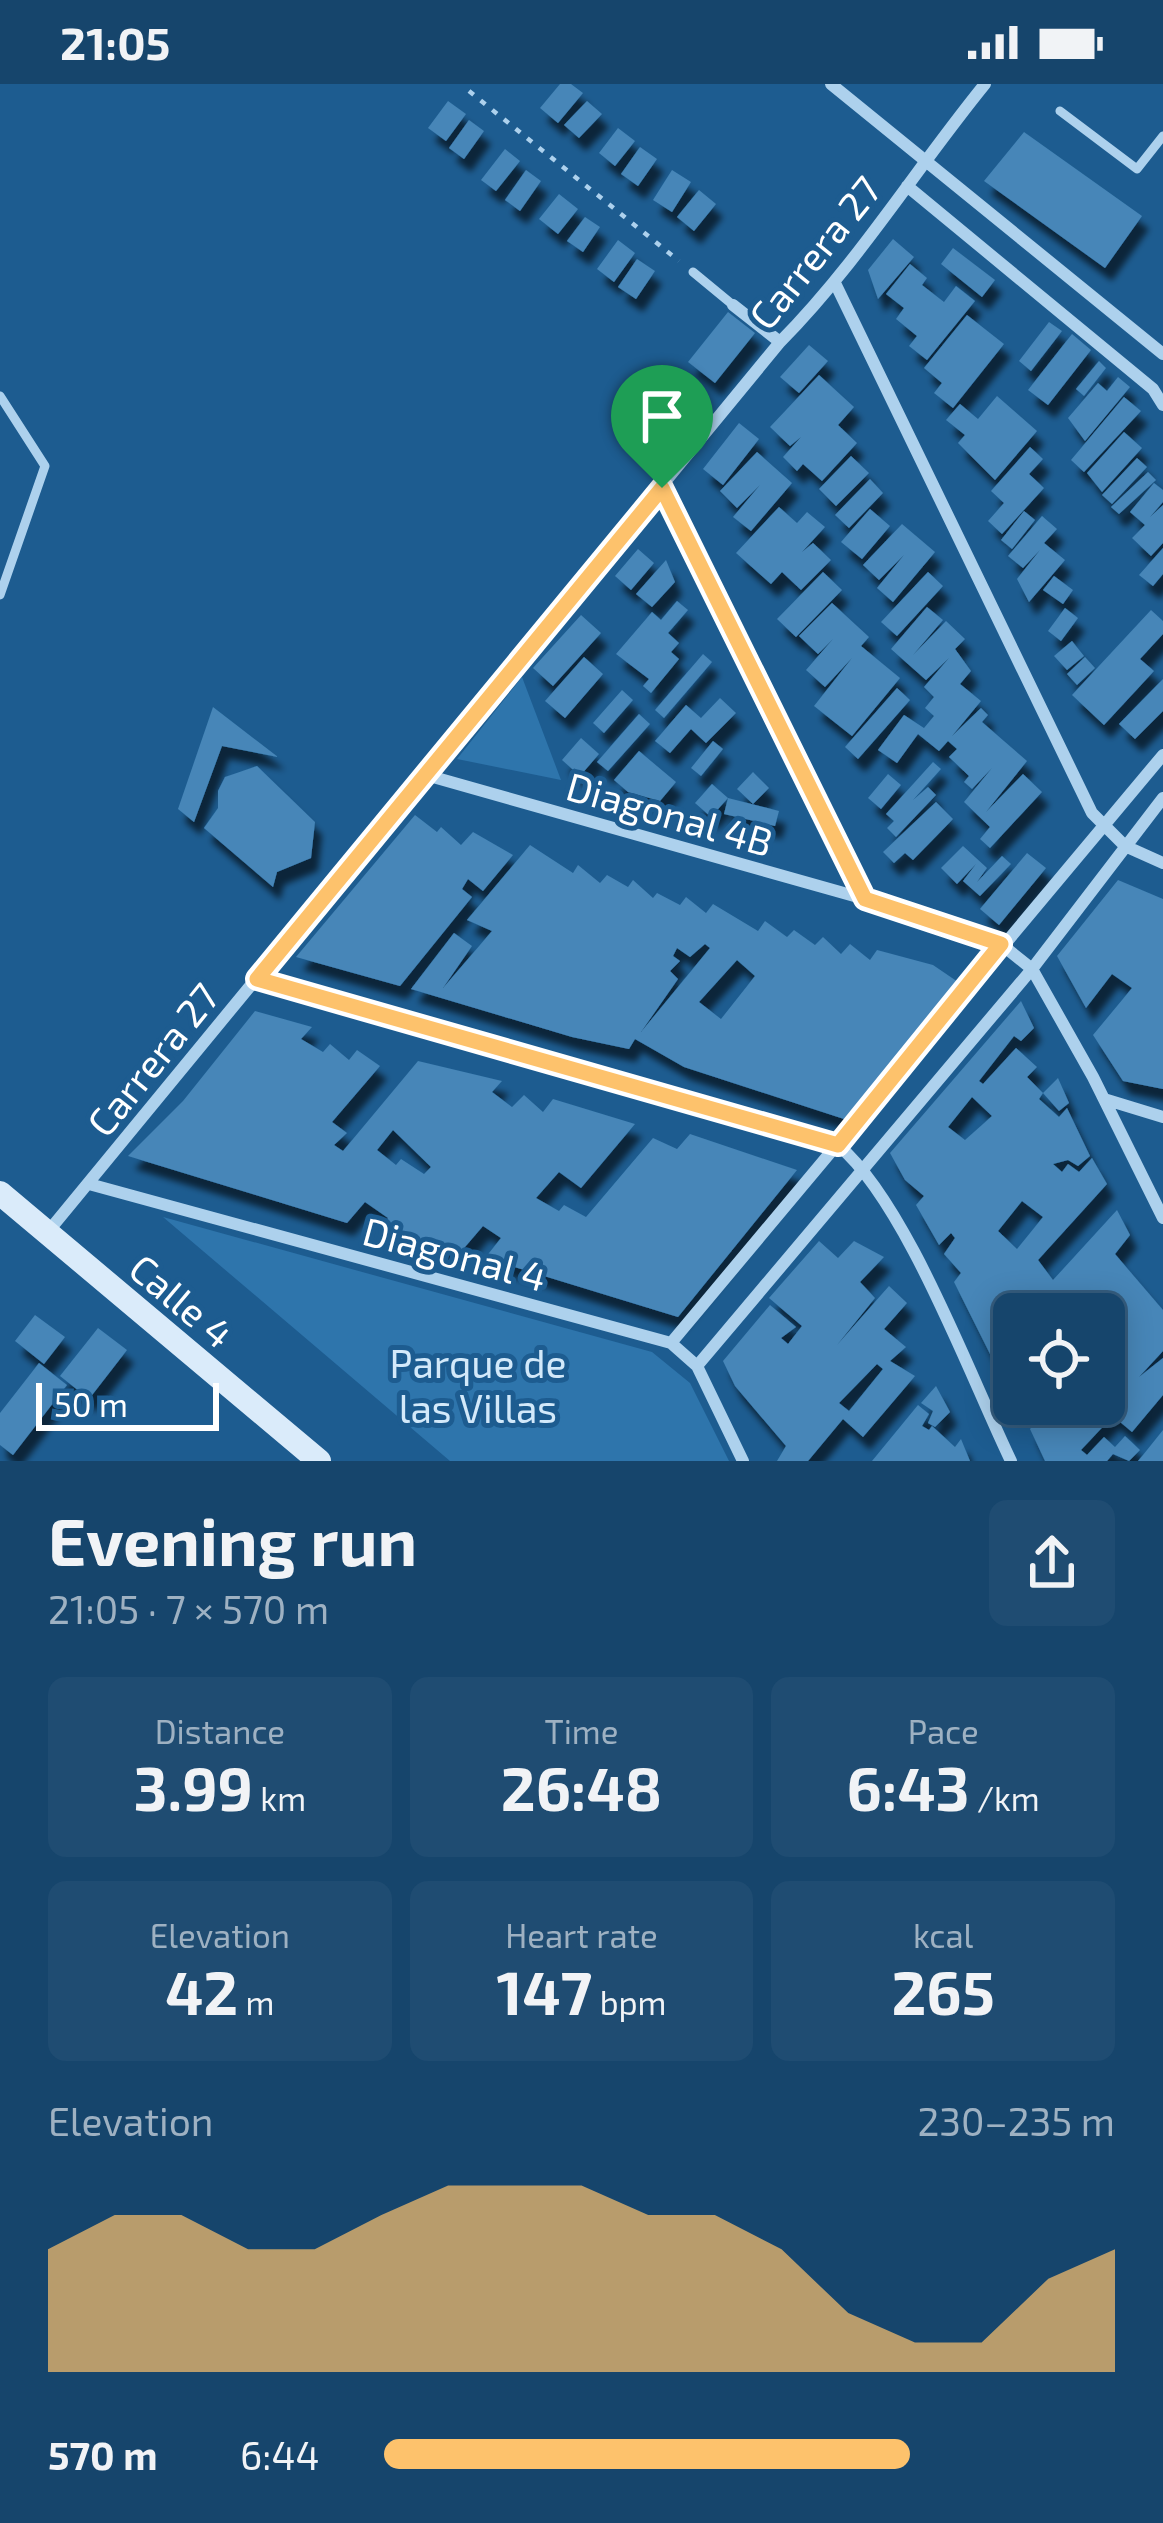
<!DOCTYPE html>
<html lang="en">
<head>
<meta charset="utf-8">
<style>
	body { margin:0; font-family:"Exo 2",sans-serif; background:#1f4c72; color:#f1f3f6; height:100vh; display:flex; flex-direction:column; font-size:45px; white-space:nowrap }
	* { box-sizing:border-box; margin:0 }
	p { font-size:39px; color:#9eb1c2 }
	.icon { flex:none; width:66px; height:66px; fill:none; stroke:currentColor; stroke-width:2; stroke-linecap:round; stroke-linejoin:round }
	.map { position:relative; height:1377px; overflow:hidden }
	.details { display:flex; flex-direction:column; background:#16456c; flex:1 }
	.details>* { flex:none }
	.buttons { position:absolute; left:993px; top:1209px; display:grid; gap:24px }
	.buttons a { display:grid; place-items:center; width:132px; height:132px; border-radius:18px; background:#16456c; box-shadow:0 6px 30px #0003,0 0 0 3px #355d7f; font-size:60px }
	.scale { position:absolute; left:36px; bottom:30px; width:183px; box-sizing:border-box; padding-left:12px; border:6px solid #fff; border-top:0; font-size:33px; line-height:42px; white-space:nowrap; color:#fff; -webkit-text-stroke:9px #1d5c90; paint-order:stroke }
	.pin { position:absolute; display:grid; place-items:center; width:102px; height:102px; color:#fff; margin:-123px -51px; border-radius:50% 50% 50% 0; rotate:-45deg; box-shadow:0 0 12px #0007 }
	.pin .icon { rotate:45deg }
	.round { display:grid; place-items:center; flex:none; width:126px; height:126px; border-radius:18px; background:#1f4c72 }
	.head { display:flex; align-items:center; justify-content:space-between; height:204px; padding:0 48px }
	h1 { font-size:66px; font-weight:700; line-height:90px }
	.stats { display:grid; grid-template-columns:repeat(3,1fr); gap:18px; height:204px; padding:12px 48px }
	.stats div { display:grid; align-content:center; border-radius:18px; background:#1f4c72; text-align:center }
	.stats b { font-size:60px; font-weight:700 }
	.stats small { font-size:33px; font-weight:400 }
	.stats p { font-size:33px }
	.chart { height:336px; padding:24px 48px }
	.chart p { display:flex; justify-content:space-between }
	.chart svg { width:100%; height:216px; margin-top:12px; fill:#fdc26c; opacity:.7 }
	ul { padding:0 48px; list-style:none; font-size:39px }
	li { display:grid; grid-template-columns:192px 144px 1fr; align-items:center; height:90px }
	li i { height:30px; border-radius:15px; background:#fdc26c }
	.status { display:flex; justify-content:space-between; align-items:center; height:84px; padding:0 60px; background:#16456c; direction:ltr }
	.status svg { height:33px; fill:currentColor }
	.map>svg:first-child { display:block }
	.green { fill:#2e75ac }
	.building { fill:#4686b8; fill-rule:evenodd; filter:url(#shadow) }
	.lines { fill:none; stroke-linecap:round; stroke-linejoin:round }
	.path { stroke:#add1ed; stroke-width:4.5; stroke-dasharray:6 9; stroke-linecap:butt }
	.lane { stroke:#add1ed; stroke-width:9 }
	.street { stroke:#add1ed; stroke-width:12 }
	.secondary { stroke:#daebfa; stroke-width:24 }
	.route-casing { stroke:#fff; stroke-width:24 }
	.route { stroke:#fdc26c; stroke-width:15 }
	.labels { text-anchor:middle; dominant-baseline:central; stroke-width:10; stroke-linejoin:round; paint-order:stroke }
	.street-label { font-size:39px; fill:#fff; stroke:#1d5c90 }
	.park-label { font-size:39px; fill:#d3e9fa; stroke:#1d5c90 }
</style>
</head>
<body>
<div class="status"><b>21:05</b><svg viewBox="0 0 49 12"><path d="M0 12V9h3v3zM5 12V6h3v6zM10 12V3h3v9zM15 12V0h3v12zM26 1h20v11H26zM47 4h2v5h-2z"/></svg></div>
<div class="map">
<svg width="1163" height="1377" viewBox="0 0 1163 1377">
	<defs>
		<filter id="shadow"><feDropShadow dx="7" dy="13" stdDeviation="3" flood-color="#0009"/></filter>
	</defs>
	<rect width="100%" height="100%" fill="#1d5c90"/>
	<path class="green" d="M522,593L561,696L457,675Z
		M163,1133L652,1268L690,1299L729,1377H450Z"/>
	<path class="building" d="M560,0H571L583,9L558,39L540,24Z
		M448,17L466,30L446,57L428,44Z
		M587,17L602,30L579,54L564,41Z
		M469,36L484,47L464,75L449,64Z
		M618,44L635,57L615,82L599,69Z
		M1024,48L1142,132L1105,184L984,97Z
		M640,63L657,75L638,102L621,90Z
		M505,65L520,77L496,107L481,96Z
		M526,86L541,97L520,127L505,116Z
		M672,86L691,98L672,128L653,116Z
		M699,106L716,120L694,147L677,133Z
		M559,110L578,125L558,150L539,135Z
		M585,133L600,143L583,168L567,157Z
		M893,155L914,173L878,215L868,186Z
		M618,156L635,169L614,198L597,185Z
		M953,164L995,196L982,213L941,180Z
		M637,175L655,187L636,215L618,203Z
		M910,180L927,194L922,201L944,218L956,202L975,217L927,276L909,262L917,252L896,235L904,224L886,210Z
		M728,228L755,249L715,299L688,278Z
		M967,231L1004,260L953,324L934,309L942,299L924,284Z
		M1049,238L1062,247L1031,287L1019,277Z
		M1072,250L1091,266L1048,321L1028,306Z
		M809,261L828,277L799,309L780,293Z
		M1099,277L1106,284L1084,312L1076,305Z
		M819,291L854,323L838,341L857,359L822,397L803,380L797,387L783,373L801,353L790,362L770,343Z
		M1118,293L1130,303L1085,357L1068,334L1098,299L1107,307Z
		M997,312L1037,347L995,396L958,359L965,351L946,336L960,320L978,335Z
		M1124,313L1141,327L1084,388L1071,376Z
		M739,339L759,355L723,401L703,385Z
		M1124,348L1142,364L1102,408L1087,389Z
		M1030,363L1043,375L1029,390L1044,404L1002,450L988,437L1004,419L991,407Z
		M757,368L792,399L751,447L733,433L760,401L737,424L720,407Z
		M851,372L869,389L836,422L819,405Z
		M1137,374L1147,383L1112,420L1102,411Z
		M1148,388L1156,396L1119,430L1111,423Z
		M870,395L883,409L849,444L835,431Z
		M1154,399L1163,406V418L1150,433L1163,421V459L1151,472L1132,454L1145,441L1130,428Z
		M779,423L797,439L807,428L825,443L802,468L813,459L831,476L801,506L782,488L771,500L736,469Z
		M870,425L890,442L862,475L841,458Z
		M1024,427L1035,436L1012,465L1001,456Z
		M1042,432L1057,445L1044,459L1065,476L1029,518L1017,495L1040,466L1023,484L1008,472Z
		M902,440L935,468L893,518L877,504L904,471L879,496L863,481Z
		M1163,464V490L1153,502L1139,491Z
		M638,465L654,479L631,506L615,492Z
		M666,476L675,498L652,523L636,510Z
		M823,488L842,506L796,553L777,535Z
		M928,488L943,502L897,552L881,538Z
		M1054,492L1073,506L1063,520L1043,506Z
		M677,517L688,526L668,549L679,559L671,568L679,575L651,609L643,602L649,595L616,570L652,528L661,536Z
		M832,519L869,553L861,562L900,594L852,652L814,622L852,574L825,603L806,586L833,555L818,570L799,552Z
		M927,523L943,536L913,571L946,537L965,555L955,565L971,587L960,600L981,617L952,652L981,624L988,631L982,638L1027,677L986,728L1023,690L1042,708L990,764L980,755L990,743L964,718L992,684L972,705L964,698L969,692L949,673L957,665L948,657L939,667L918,650L897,679L878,666L904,631L924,644L934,632L925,624L934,613L924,603L949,574L926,596L891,565Z
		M1065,524L1078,534L1061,557L1048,547Z
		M1151,526L1163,537V550L1140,575L1154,587L1104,641L1072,611Z
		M581,531L601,549L553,602L533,584Z
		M1072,557L1084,572L1067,586L1054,572Z
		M703,570L712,578L664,634L655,626Z
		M584,573L603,590L565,634L545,617Z
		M1085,573L1095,584L1077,601L1067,590Z
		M1163,595V627L1135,655L1119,640Z
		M897,604L910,616L858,675L845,663Z
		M622,606L633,616L604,649L593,639Z
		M720,614L736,629L706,659L691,645L670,669L655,657L686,621L701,634Z
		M213,623L278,673L222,662L194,738L178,725Z
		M639,630L650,640L608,687L597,678Z
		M581,654L599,670L580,692L562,676Z
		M713,657L723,665L701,692L691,684Z
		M639,667L676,698L660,717L628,708L614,696Z
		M933,678L941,685L913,716L928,703L936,711L896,753L887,744L894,737L886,730Z
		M257,682L315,738L311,774L277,788L273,803L204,744L218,724V707L225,693Z
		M753,688L769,704L753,720L737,705Z
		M888,690L901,701L881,725L868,714Z
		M712,700L728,714L711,733L695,719Z
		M728,714L779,727L775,742L724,730Z
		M936,718L953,735L913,776L905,769L894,779L883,768Z
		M415,731L437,748L441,743L461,761L473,748L513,771L483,807L468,795L462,805L472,813L400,902L296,873Z
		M530,761L573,789L578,781L600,799L607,791L628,803L633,796L653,814L657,809L680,821L686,813L706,829L713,820L758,847L765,837L787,853L794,846L815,861L823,853L841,870L850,860L870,876L877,866L933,881L958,898L844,1035L684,983L635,955L629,965L572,953L411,905L454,849L472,862L443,904L492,847L467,836ZM705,860L710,864L641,948L678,895L670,887L680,877L673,872L677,864L690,873ZM737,876L755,892L721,935L699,918Z
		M963,762L987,784L977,798L1002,772L1011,780L980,812L963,797L976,780L957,800L941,784Z
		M1027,769L1046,784L999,841L980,825Z
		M1118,796L1163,815V1005L1123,997L1093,951L1132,904L1112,890L1086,924L1057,872Z
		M1021,917L1034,944L1021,957L1014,952L979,997L983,1000L1016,964L1037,983L1027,993L1043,1009L1039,1015L1059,1033L1067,1024L1090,1072L1078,1082L1068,1076L1053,1080L1062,1088L1068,1080L1079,1088L1092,1074L1107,1100L1038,1176L1053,1196L1117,1126L1130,1151L1115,1170L1163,1226V1267L1139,1293L1163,1274V1311L1132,1348L1113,1332L1081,1366L1087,1371L1104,1353L1115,1363L1125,1352L1140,1366L1129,1377L1113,1370L1107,1377H1045L1030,1345L1053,1320H1104V1297L1114,1285L1104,1276V1230H1095L1113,1210L1108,1207L1085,1230H1014V1315L1004,1298L1011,1291L991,1272L954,1198L961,1189L944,1170L955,1154L951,1149L939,1161L916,1121L924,1112L905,1096L890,1069ZM972,1013L992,1032L965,1056L948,1043ZM1022,1117L1043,1133L1017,1165L998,1147Z
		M255,927L312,943L301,955L323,968L330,960L349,976L357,966L380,982L332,1038L347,1049L334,1061L343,1067L418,977L502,997L492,1008L512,1023L524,1011L543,1028L553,1015L635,1040L581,1104L559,1088L536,1114L559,1127L564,1121L586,1133L653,1054L677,1065L690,1050L797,1086L678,1233L485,1174L501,1154L483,1142L459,1170L379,1146L388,1134L365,1118L347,1139L128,1072L183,1017ZM393,1046L431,1083L424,1090L401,1075L396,1081L377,1066Z
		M1058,994L1069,1019L1059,1027L1043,1009Z
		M819,1157L838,1174L854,1157L884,1173L860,1198L875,1214L837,1261L889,1202L907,1219L884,1245L906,1263L890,1277L915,1292L863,1353L843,1335L808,1377H777L786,1362L735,1302L723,1277L770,1221L796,1243L781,1254L788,1260L802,1242L769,1214ZM877,1280L883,1285L849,1327L839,1319Z
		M35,1231L65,1253L44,1280L15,1257Z
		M98,1244L127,1266L89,1315L60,1292Z
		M39,1279L67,1301L13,1371L0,1361V1329Z
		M936,1302L950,1328L935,1343L928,1339L933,1327L921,1319Z
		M918,1321L929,1330L922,1342L929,1346L932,1342L955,1363L961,1355L970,1377H872Z
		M1163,1346V1377H1138L1143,1371Z"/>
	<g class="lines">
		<path class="path" d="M469,7L679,177"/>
		<path class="lane" d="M1060,27L1137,85L1163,52
			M693,188L733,221
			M0,312L45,382L0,511"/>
		<path class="street" d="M831,0L1163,270
			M907,102L1153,305L1163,321
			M836,201L1092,729L1125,762L1163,779
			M733,221L780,258
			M661,404L865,815
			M426,691L865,815L1001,860L1032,885L1093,993L1163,1134
			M257,894L838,1061C906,1118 970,1292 1011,1377
			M1104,1015L1163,1033
			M89,1100L671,1259L697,1282L743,1377
			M47,1149L780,258C858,179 915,86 985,0
			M671,1259L1163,671
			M697,1282L1032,885L1163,714"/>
		<path class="secondary" d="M0,1109L319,1377"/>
	</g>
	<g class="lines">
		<defs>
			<path id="route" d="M662,404L865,815L1001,860L838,1061L257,895Z"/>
		</defs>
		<use href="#route" class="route-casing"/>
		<use href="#route" class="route"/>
	</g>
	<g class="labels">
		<g class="street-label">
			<text transform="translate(814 168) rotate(-51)">Carrera 27</text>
			<text transform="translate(670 729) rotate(16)">Diagonal 4B</text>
			<text transform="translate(152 975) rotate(-51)">Carrera 27</text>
			<text transform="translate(455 1169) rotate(15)">Diagonal 4</text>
			<text transform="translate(182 1216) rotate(40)">Calle 4</text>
		</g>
		<g class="park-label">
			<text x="478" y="1278">Parque de<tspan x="478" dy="45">las Villas</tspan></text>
		</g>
	</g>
</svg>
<div class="buttons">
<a><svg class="icon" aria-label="locate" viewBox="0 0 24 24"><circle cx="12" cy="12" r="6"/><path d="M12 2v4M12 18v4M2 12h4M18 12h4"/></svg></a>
</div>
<div class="scale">50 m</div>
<div class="pin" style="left:662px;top:404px;background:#1e9e55"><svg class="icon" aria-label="arrive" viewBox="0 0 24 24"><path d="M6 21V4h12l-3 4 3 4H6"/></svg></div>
</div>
<section class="details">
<div class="head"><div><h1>Evening run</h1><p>21:05 · 7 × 570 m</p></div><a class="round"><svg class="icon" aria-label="share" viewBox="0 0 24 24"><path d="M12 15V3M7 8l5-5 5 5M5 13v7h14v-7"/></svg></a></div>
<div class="stats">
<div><p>Distance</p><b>3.99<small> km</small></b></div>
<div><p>Time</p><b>26:48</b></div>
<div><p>Pace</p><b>6:43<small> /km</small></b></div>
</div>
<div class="stats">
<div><p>Elevation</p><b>42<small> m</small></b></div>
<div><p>Heart rate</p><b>147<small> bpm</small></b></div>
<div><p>kcal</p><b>265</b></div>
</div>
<div class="chart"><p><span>Elevation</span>230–235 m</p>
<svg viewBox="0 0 160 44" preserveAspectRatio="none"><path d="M0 44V19L10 12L20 12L30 19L40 19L50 12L60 6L70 6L80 6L90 12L100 12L110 19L120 32L130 38L140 38L150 25L160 19V44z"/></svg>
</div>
<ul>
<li><b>570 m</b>6:44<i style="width:72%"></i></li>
</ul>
</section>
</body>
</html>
